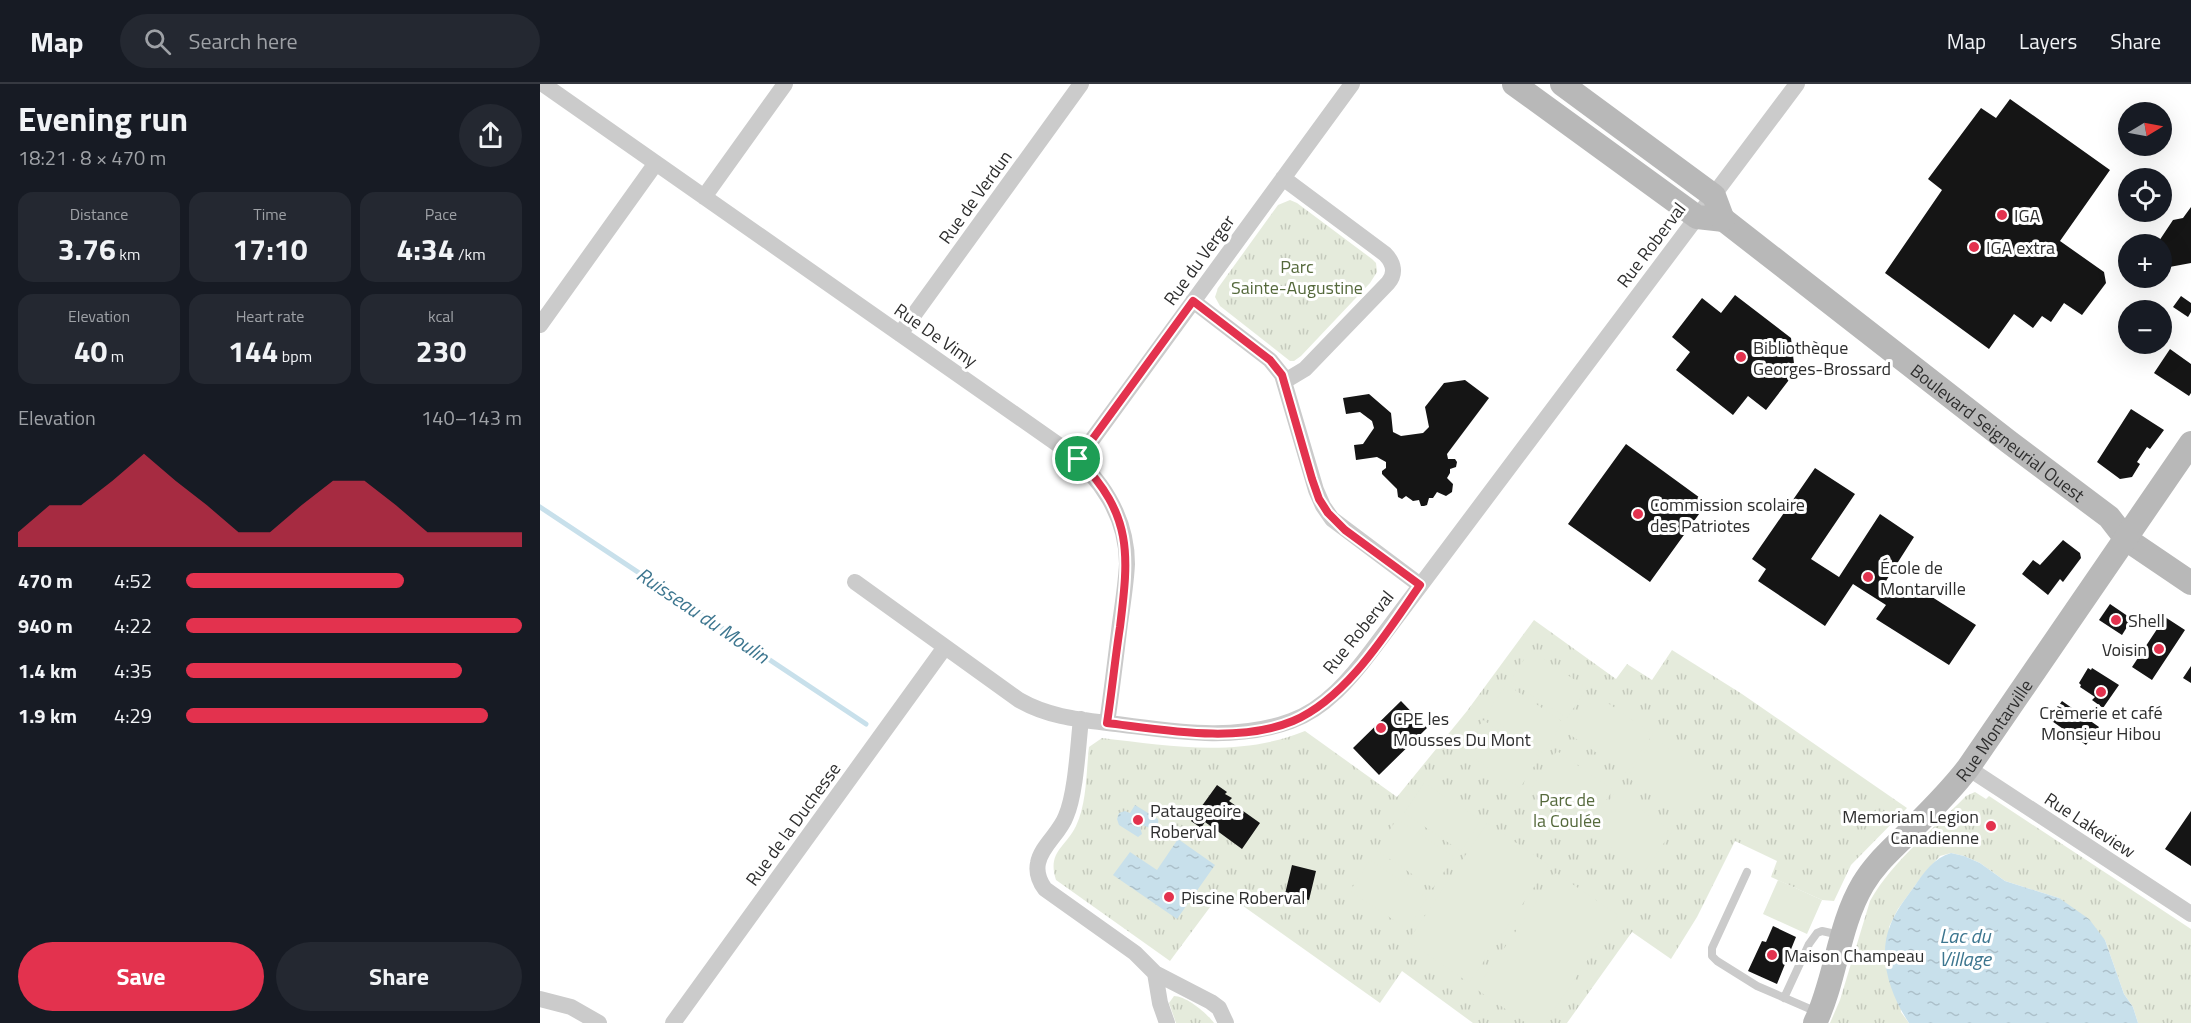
<!DOCTYPE html>
<html lang="en">
<head>
<meta charset="utf-8">
<style>
	body { margin:0; font-family:"Titillium Web",sans-serif; background:#242831; color:#f1f3f6; height:100vh; display:flex; flex-direction:column; font-size:22px; white-space:nowrap }
	* { box-sizing:border-box; margin:0 }
	p { font-size:20px; color:#9ea1a6 }
	.icon { flex:none; width:33px; height:33px; fill:none; stroke:currentColor; stroke-width:2; stroke-linecap:round; stroke-linejoin:round }
	.map { position:relative; flex:1; overflow:hidden }
	.sheet { display:flex; flex-direction:column; background:#171b24; width:540px }
	.sheet>* { flex:none }
	.needle { width:39px; rotate:80deg }
	.buttons { position:absolute; left:1578px; top:18px; display:grid; gap:12px }
	.buttons a { display:grid; place-items:center; width:54px; height:54px; border-radius:50%; background:#171b24; box-shadow:0 6px 24px #0002; font-size:30px }
	.pin { position:absolute; display:grid; place-items:center; width:51px; height:51px; color:#fff; margin:-26px; border:3px solid #fff; border-radius:50%; box-shadow:0 2px 6px #0007 }
	.round { display:grid; place-items:center; flex:none; width:63px; height:63px; border-radius:32px; background:#242831 }
	.head { display:flex; align-items:center; justify-content:space-between; height:102px; padding:0 18px }
	h1 { font-size:33px; font-weight:700; line-height:45px }
	.stats { display:grid; grid-template-columns:repeat(3,1fr); gap:9px; height:102px; padding:6px 18px }
	.stats div { display:grid; align-content:center; border-radius:15px; background:#242831; text-align:center }
	.stats b { font-size:30px; font-weight:700 }
	.stats small { font-size:16px; font-weight:400 }
	.stats p { font-size:16px }
	.chart { height:168px; padding:12px 18px }
	.chart p { display:flex; justify-content:space-between }
	.chart svg { width:100%; height:108px; margin-top:6px; fill:#e3324e; opacity:.7 }
	.action { display:flex; gap:12px; margin-top:auto; padding:12px 18px }
	.action a { flex:1; height:69px; border-radius:36px; background:#e3324e; color:#fff; font-size:24px; font-weight:700; line-height:69px; text-align:center }
	.action a+a { background:#242831; color:#f1f3f6 }
	ul { padding:0 18px; list-style:none; font-size:20px }
	li { display:grid; grid-template-columns:96px 72px 1fr; align-items:center; height:45px }
	li i { height:15px; border-radius:8px; background:#e3324e }
	header { display:flex; align-items:center; gap:36px; box-sizing:border-box; height:84px; padding:0 30px; background:#171b24; border-bottom:2px solid #363941 }
	header strong { font-size:28px }
	nav { display:flex; gap:33px; margin-inline-start:auto; font-size:21px }
	.search { width:420px; height:54px; background:#242831; display:flex; align-items:center; gap:15px; box-sizing:border-box; padding:0 21px; border-radius:33px; color:#9ea1a6; font-size:22px }
	main { display:flex; flex:1; min-height:0 }
	.map>svg:first-child { display:block }
	.grass { fill:url(#grass-tufts) }
	.garden { fill:#e5ebdc }
	.water { fill:url(#water-ripples) }
	.lines { fill:none; stroke-linecap:round; stroke-linejoin:round }
	.stream { stroke:#c8e0eb; stroke-width:5 }
	.building { fill:#151515 }
	.lane { stroke:#cbcbcb; stroke-width:8 }
	.street { stroke:#cbcbcb; stroke-width:16 }
	.secondary { stroke:#b8b8b8; stroke-width:24 }
	.route-casing { stroke:#fff; stroke-width:12 }
	.route { stroke:#e3324e; stroke-width:8 }
	.poi-dot { fill:#e3324e; stroke:#fff; stroke-width:2 }
	.labels { text-anchor:middle; dominant-baseline:central; stroke-width:6; stroke-linejoin:round; paint-order:stroke }
	.street-label { font-size:18px; fill:#2e2e2e; stroke:#fff }
	.poi-label { font-size:18px; fill:#2e2e2e; stroke:#fff; text-anchor:start }
	.park-label { font-size:18px; fill:#55693c; stroke:#fff }
	.water-label { font-size:20px; font-style:italic; fill:#3d768f; stroke:#fff }
</style>
</head>
<body>
<header>
<strong>Map</strong>
<div class="search"><svg class="icon" aria-label="search" viewBox="0 0 24 24"><circle cx="10" cy="10" r="6"/><path d="M15 15l6 6"/></svg>Search here</div>
<nav><a>Map</a><a>Layers</a><a>Share</a></nav>
</header>
<main>
<section class="sheet">
<div class="head"><div><h1>Evening run</h1><p>18:21 · 8 × 470 m</p></div><a class="round"><svg class="icon" aria-label="share" viewBox="0 0 24 24"><path d="M12 15V3M7 8l5-5 5 5M5 13v7h14v-7"/></svg></a></div>
<div class="stats">
<div><p>Distance</p><b>3.76<small> km</small></b></div>
<div><p>Time</p><b>17:10</b></div>
<div><p>Pace</p><b>4:34<small> /km</small></b></div>
</div>
<div class="stats">
<div><p>Elevation</p><b>40<small> m</small></b></div>
<div><p>Heart rate</p><b>144<small> bpm</small></b></div>
<div><p>kcal</p><b>230</b></div>
</div>
<div class="chart"><p><span>Elevation</span>140–143 m</p>
<svg viewBox="0 0 160 44" preserveAspectRatio="none"><path d="M0 44V38L10 27L20 27L30 17L40 6L50 17L60 27L70 38L80 38L90 27L100 17L110 17L120 27L130 38L140 38L150 38L160 38V44z"/></svg>
</div>
<ul>
<li><b>470 m</b>4:52<i style="width:65%"></i></li>
<li><b>940 m</b>4:22<i style="width:100%"></i></li>
<li><b>1.4 km</b>4:35<i style="width:82%"></i></li>
<li><b>1.9 km</b>4:29<i style="width:90%"></i></li>
</ul>
<div class="action"><a>Save</a><a>Share</a></div>
</section>
<div class="map">
<svg width="1651" height="939" viewBox="0 0 1651 939">
	<defs>
		<pattern id="grass-tufts" width="24" height="20" patternUnits="userSpaceOnUse" patternTransform="scale(1.5)"><rect width="24" height="20" fill="#e5ebdc"/><path d="M3 7l-1-3M5 7V3M7 7l1-3M15 17l-1-3M17 17v-4M19 17l1-3" fill="none" stroke="#c5cabd"/></pattern>
		<pattern id="water-ripples" width="26" height="14" patternUnits="userSpaceOnUse" patternTransform="scale(1.5)"><rect width="26" height="14" fill="#c8e0eb"/><path d="M2 4q2-2 4 0t4 0M15 11q2-2 4 0t4 0" fill="none" stroke="#acc0ca"/></pattern>
	</defs>
	<rect width="100%" height="100%" fill="#fff"/>
	<path class="grass" d="M750,116L757,119L832,175L836,179L837,188L830,199L761,272L754,277H750L680,222L675,213L678,204L738,121Z
		M994,536L1076,595L1087,580L1112,596L1132,566L1202,610L1367,724L1311,781L1294,817L1282,816L1231,793L1237,777L1195,757L1157,833L1131,875L1092,848L1027,939H933L862,887L840,919L682,807L630,877L516,796C507,768 525,764 536,742C547,719 546,689 549,663L562,654C630,662 699,674 765,647L857,713L927,627Z
		M1435,708L1446,715L1449,712L1651,845V939H1598L1593,923L1584,910L1565,856L1519,814L1465,797L1440,779L1424,772L1411,769L1400,772L1382,792L1358,825L1349,843L1361,928L1369,939H1290L1300,916L1330,817C1353,776 1394,745 1426,712Z
		M634,912C646,912 667,929 674,939H636L629,919Z"/>
	<path class="garden" d="M990,566L1047,604L1027,634L970,597Z
		M966,600L1023,638L1003,669L946,631Z
		M1056,611L1113,650L1086,689L1029,650Z
		M943,636L1000,673L980,704L923,667Z
		M1114,654L1171,693L1144,732L1087,693Z
		M1017,667L1073,706L1046,746L990,706Z
		M884,699L941,736L921,767L864,729Z
		M1075,708L1132,747L1105,787L1048,748Z
		M857,735L914,773L893,804L836,766Z
		M947,739L1009,781L929,899L868,857Z
		M830,776L887,814L867,845L810,807Z
		M1016,789L1078,831L1005,939H986L936,905Z
		M1238,796L1282,816L1267,850L1223,830Z"/>
	<path class="water" d="M595,721L618,735C619,740 617,743 613,745L602,741L600,743L602,750L598,753L579,741L577,735L579,729L585,727L590,729Z
		M638,755L675,781L637,835L573,791L590,768L617,786Z
		M1411,769L1424,772L1440,779L1465,797L1519,814L1549,835L1565,856L1584,910L1593,923L1598,939H1369C1351,912 1337,874 1350,842C1355,828 1365,815 1374,803C1384,788 1394,774 1411,769Z"/>
	<g class="lines">
		<path class="stream" d="M0,423L326,640"/>
	</g>
	<path class="building" d="M1470,15L1570,86L1520,157L1564,188L1566,199L1542,231L1524,219L1511,238L1502,232L1493,244L1474,230L1449,265L1345,189L1402,106L1388,95L1441,24L1456,34Z
		M1651,123V179L1624,184L1622,160H1619V157L1633,136L1643,134Z
		M1195,211L1251,254L1255,288L1226,326L1208,312L1193,331L1136,286L1150,268L1132,253L1162,214L1181,229Z
		M1641,212L1651,219V228L1648,233L1633,223Z
		M1630,265L1651,280V309L1649,312L1614,289Z
		M925,296L949,314L907,370L908,375H915L917,378L916,383L910,385V389L907,394L913,400L912,408L906,412L897,408L893,414H889L887,421L884,422H881L879,416L873,417L866,412L862,415L858,413L857,405L842,390V387L846,384V378L837,373L816,376L814,361L823,360L834,344L832,337L820,328L806,330L803,314L829,310L851,329L853,348L861,352L883,349L889,343L885,323L904,299Z
		M1591,325L1624,346L1610,365L1607,363L1597,378L1600,380L1592,393L1580,395L1557,378Z
		M1086,360L1167,419L1110,498L1028,440Z
		M1275,384L1315,410L1271,475L1299,493L1340,430L1374,453L1344,500L1362,511L1370,499L1436,541L1409,581L1336,535L1346,521L1313,500L1285,542L1218,497L1226,485L1212,475Z
		M1523,456L1540,469L1541,474L1523,498L1520,495L1508,511L1482,490L1493,476L1500,481Z
		M1570,520L1592,535L1582,551L1559,536Z
		M1625,533L1645,546L1612,596L1592,583Z
		M1651,582V599L1643,594Z
		M1548,584L1551,586L1552,584L1579,601L1563,624L1552,616L1555,613L1540,603L1541,601L1539,599Z
		M861,617L887,644L839,691L813,664Z
		M1522,617L1559,643L1546,661L1509,635Z
		M677,701L687,708L685,710L692,714L689,717L720,739L702,765L665,738L661,744L651,737Z
		M1651,727V782L1625,765Z
		M752,781L776,787L769,816L745,810Z
		M1233,842L1256,853L1237,900L1208,887L1222,857L1226,858Z"/>
	<g class="lines">
		<path class="lane" d="M1207,788L1172,864V872L1177,877L1217,902L1277,928
			M1244,914L1269,860L1277,849L1282,847L1300,851"/>
		<path class="street" d="M3,0L523,364C560,392 587,432 587,480C586,499 583,519 580,539C576,572 572,605 567,639
			M743,94L845,170C854,179 856,190 848,199L765,285L745,297
			M164,113L245,0
			M653,217L730,276L742,291L776,406L783,422L792,435L880,501
			M0,241L116,79
			M360,250L541,0
			M538,375L812,0
			M315,498L479,616C512,635 546,636 584,641C639,648 697,657 751,637C785,625 811,594 832,566L1257,0
			M541,635C538,661 536,709 526,732C520,749 501,762 498,779C496,789 499,797 505,805L595,869L615,889
			M1428,684L1651,830
			M0,915L31,923L59,939
			M133,939L405,563
			M627,939L620,919L615,889L671,918L679,924L686,939"/>
		<g class="secondary">
			<path id="s1" d="M974,0L1157,133L1184,136L1469,358L1569,433L1586,455L1651,499"/>
			<path d="M1022,0L1174,112L1183,136"/>
			<path id="s2" d="M1275,939C1296,895 1298,842 1323,800C1334,781 1350,767 1365,752C1387,730 1409,709 1428,684L1651,359"/>
		</g>
	</g>
	<g class="lines">
		<defs>
			<path id="route" d="M653,217L730,276L742,291L772,395L779,415L788,429L805,446L880,501C847,548 807,614 753,637C698,660 624,646 567,639C572,607 575,575 580,543C589,470 593,431 538,375Z"/>
		</defs>
		<use href="#route" class="route-casing"/>
		<use href="#route" class="route"/>
	</g>
	<g class="poi-dot">
		<circle cx="1462" cy="131" r="6"/>
		<circle cx="1434" cy="163" r="6"/>
		<circle cx="1201" cy="273" r="6"/>
		<circle cx="1098" cy="430" r="6"/>
		<circle cx="1328" cy="493" r="6"/>
		<circle cx="1576" cy="536" r="6"/>
		<circle cx="1619" cy="565" r="6"/>
		<circle cx="1561" cy="608" r="6"/>
		<circle cx="841" cy="644" r="6"/>
		<circle cx="598" cy="736" r="6"/>
		<circle cx="1451" cy="742" r="6"/>
		<circle cx="629" cy="813" r="6"/>
		<circle cx="1232" cy="871" r="6"/>
	</g>
	<g class="labels">
		<g class="street-label">
			<text transform="translate(435 113) rotate(-54)">Rue de Verdun</text>
			<text transform="translate(1111 161) rotate(-53)">Rue Roberval</text>
			<text transform="translate(659 176) rotate(-54)">Rue du Verger</text>
			<text transform="translate(396 251) rotate(35)">Rue De Vimy</text>
			<text stroke="none"><textPath href="#s1" startOffset="600">Boulevard Seigneurial Ouest</textPath></text>
			<text transform="translate(818 548) rotate(-51)">Rue Roberval</text>
			<text stroke="none"><textPath href="#s2" startOffset="350">Rue Montarville</textPath></text>
			<text transform="translate(253 740) rotate(-54)">Rue de la Duchesse</text>
			<text transform="translate(1550 741) rotate(33)">Rue Lakeview</text>
		</g>
		<g class="poi-label">
			<text x="1474" y="131">IGA</text>
			<text x="1446" y="163">IGA extra</text>
			<text x="1213" y="263">Bibliothèque<tspan x="1213" dy="21">Georges-Brossard</tspan></text>
			<text x="1110" y="420">Commission scolaire<tspan x="1110" dy="21">des Patriotes</tspan></text>
			<text x="1340" y="483">École de<tspan x="1340" dy="21">Montarville</tspan></text>
			<text x="1588" y="536">Shell</text>
			<text x="1607" y="565" text-anchor="end">Voisin</text>
			<text x="1561" y="628" text-anchor="middle">Crèmerie et café<tspan x="1561" dy="21">Monsieur Hibou</tspan></text>
			<text x="853" y="634">CPE les<tspan x="853" dy="21">Mousses Du Mont</tspan></text>
			<text x="610" y="726">Pataugeoire<tspan x="610" dy="21">Roberval</tspan></text>
			<text x="1439" y="732" text-anchor="end">Memoriam Legion<tspan x="1439" dy="21">Canadienne</tspan></text>
			<text x="641" y="813">Piscine Roberval</text>
			<text x="1244" y="871">Maison Champeau</text>
		</g>
		<g class="park-label">
			<text x="757" y="182">Parc<tspan x="757" dy="21">Sainte-Augustine</tspan></text>
			<text x="1027" y="715">Parc de<tspan x="1027" dy="21">la Coulée</tspan></text>
		</g>
		<g class="water-label">
			<text transform="translate(163 531) rotate(34)">Ruisseau du Moulin</text>
			<text x="1425" y="851">Lac du<tspan x="1425" dy="23">Village</tspan></text>
		</g>
	</g>
</svg>
<div class="buttons">
<a><svg class="needle" viewBox="-14 -14 28 28"><path d="M0-13l5 13h-10z" fill="#e53935"/><path d="M0 13l5-13h-10z" fill="#9ea1a6"/></svg></a>
<a><svg class="icon" aria-label="locate" viewBox="0 0 24 24"><circle cx="12" cy="12" r="6"/><path d="M12 2v4M12 18v4M2 12h4M18 12h4"/></svg></a>
<a>+</a>
<a>−</a>
</div>
<div class="pin" style="left:538px;top:375px;background:#1e9e55"><svg class="icon" aria-label="arrive" viewBox="0 0 24 24"><path d="M6 21V4h12l-3 4 3 4H6"/></svg></div>
</div>
</main>
</body>
</html>
